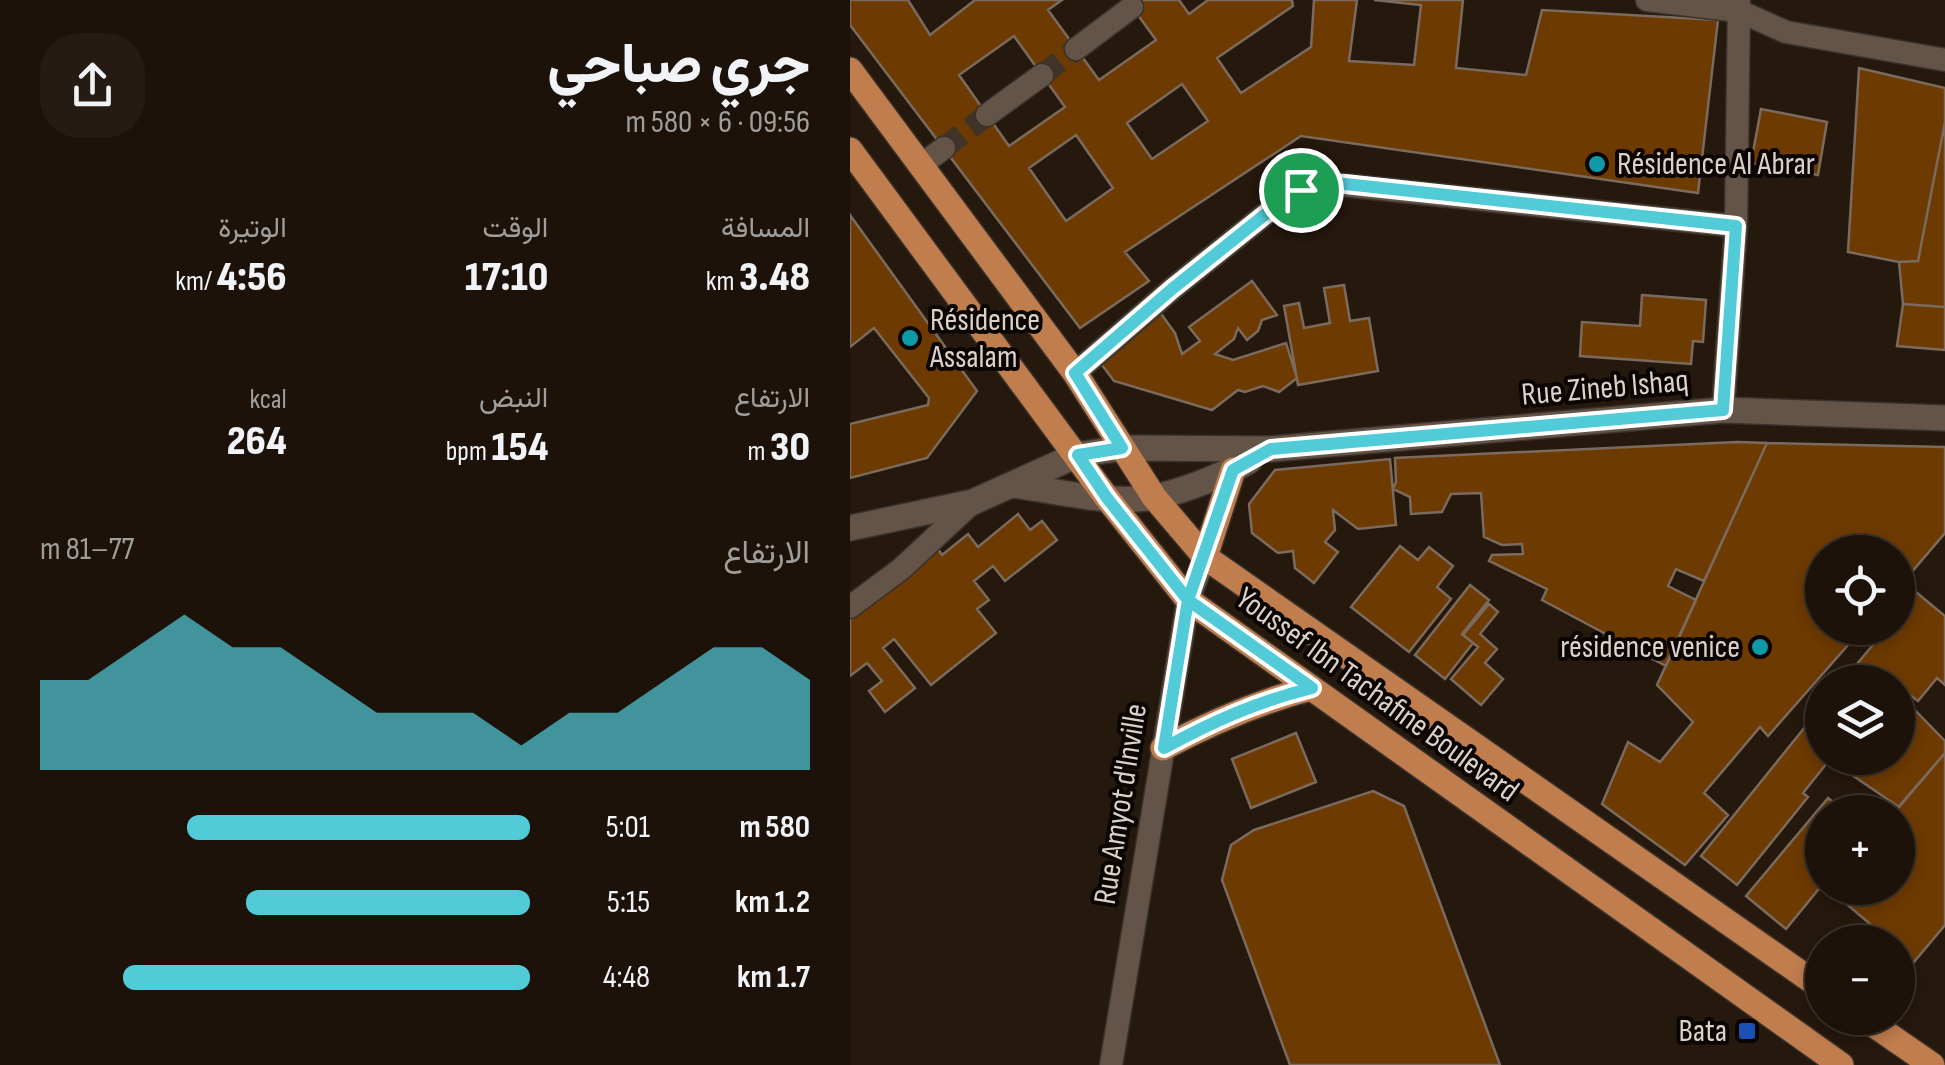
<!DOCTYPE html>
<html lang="ar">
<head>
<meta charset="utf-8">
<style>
	body { margin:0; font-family:"Sofia Sans Condensed",Vazirmatn,sans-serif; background:#251b13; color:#f1f3f6; direction:rtl; height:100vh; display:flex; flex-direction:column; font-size:38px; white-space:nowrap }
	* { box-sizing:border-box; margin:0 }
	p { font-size:32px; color:#a09e9c }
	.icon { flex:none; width:55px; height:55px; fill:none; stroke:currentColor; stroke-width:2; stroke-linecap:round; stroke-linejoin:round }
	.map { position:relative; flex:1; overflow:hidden; direction:ltr }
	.panel { display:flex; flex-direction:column; background:#1c120a; width:850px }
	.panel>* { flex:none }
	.fabs { position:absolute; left:955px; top:535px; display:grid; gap:20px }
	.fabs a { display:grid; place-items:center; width:110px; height:110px; border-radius:50%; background:#1c120a; box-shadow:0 5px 15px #0003,0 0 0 2px #3a322b; font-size:50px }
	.pin { position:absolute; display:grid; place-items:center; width:85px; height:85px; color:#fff; margin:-42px; border:5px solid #fff; border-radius:50%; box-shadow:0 2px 10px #0007 }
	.round { display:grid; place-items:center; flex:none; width:105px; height:105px; border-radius:40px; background:#251b13 }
	.overview { display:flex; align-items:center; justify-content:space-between; height:170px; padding:0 40px }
	h1 { font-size:55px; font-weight:800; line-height:75px }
	.metrics { display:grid; grid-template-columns:repeat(3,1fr); gap:15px; height:170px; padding:10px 40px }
	.metrics div { display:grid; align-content:center }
	.metrics b { font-size:42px; font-weight:800 }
	.metrics small { font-size:28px; font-weight:400 }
	.metrics p { font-size:28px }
	.chart { height:280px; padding:20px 40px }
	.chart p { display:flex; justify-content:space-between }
	.chart svg { width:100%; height:180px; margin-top:10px; fill:#52cbd9; opacity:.7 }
	ul { padding:0 40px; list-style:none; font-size:32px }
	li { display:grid; grid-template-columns:160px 120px 1fr; align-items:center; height:75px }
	li i { height:25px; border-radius:12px; background:#52cbd9 }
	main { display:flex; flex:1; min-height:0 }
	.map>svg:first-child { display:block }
	.building { fill:#6d3a01; stroke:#7b6a5e; stroke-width:2.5; fill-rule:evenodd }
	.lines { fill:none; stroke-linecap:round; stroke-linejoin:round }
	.street-tunnel { stroke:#403429; stroke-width:22; stroke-dasharray:22 11; stroke-linecap:butt }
	.street-casing { stroke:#3a312c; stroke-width:25 }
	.secondary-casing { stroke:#3a312c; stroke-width:28 }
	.primary-casing { stroke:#3a312c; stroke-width:28 }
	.street { stroke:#645448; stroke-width:22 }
	.secondary { stroke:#645448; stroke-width:25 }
	.primary { stroke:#c07d4d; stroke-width:25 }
	.route-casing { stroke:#fff; stroke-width:20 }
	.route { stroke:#52cbd9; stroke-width:12 }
	.culture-dot { fill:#0f9aa8; stroke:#0a0503; stroke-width:4 }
	.transit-dot { fill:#1a4fb4; stroke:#0a0503; stroke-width:4 }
	.labels { text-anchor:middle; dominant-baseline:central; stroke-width:8; stroke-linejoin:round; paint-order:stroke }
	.poi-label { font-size:32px; fill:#dbd1ca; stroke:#0a0503; text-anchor:start }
	.street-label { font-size:32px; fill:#dbd1ca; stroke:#0a0503 }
</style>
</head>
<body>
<main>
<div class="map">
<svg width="1095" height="1065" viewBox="0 0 1095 1065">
	<rect width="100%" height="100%" fill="#25180d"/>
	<path class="building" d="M0,0H58L80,35L125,0H212L198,10L249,80L306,40L277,0H329L339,14L358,0H442L443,6L367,58L391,93L461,47L464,0H507L499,61L564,65L571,5L524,0H613L606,68L676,75L692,10L868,20L848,193L451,136L275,252L299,281L230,328L0,25ZM164,36L215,107L159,146L109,75ZM332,84L358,121L302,159L277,123ZM226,135L263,188L216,221L179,168Z
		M1009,68L1095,88V122L1068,261L1049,262L998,252Z
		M911,109L977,122L968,175L901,163Z
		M1095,122V307L1053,304L1049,262L1068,261Z
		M0,215L127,391L77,458L0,478V424L78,405L79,398L24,328L0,347Z
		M402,281L427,315L412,320L408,331L397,340L388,328L384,339L365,354L383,360L436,343L447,378L429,392L413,386L395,392L388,390L362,410L264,381L246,357L309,311L325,333L332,354L350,341L339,327Z
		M494,285L500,321L519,318L528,371L448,385L434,306L449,303L454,328L480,323L474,288Z
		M792,295L856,300L853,342L843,341L841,364L730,356L732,322L790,326Z
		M1053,304L1095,307V350L1047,346Z
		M887,442L917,443L854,581L826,569L818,586L846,600L816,666L692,600L697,589L639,561L642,555L673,554L672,544L652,545L634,537L631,493L601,494L592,512L561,514L560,497L543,489L546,482L545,458Z
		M917,443L1095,447V533L1048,588V552H972V628H1013L918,736L910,727L854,793L878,815L835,865L752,804L778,742L810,762L843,722L807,685Z
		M540,459L546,525L508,529L483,510L485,530L475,542L488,552L464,583L445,568L443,551L428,553L402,533L399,504L425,470Z
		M168,514L180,530L192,521L207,540L155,581L143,566L124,581L139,600L127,609L146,633L81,685L44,639L33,648L65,688L35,712L19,691L32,681L17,663L0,676V619L88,549L92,555L118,534L128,547Z
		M550,546L568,560L579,547L603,566L587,587L601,599L559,652L501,607Z
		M620,585L639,600L612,634L623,643L595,679L565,655Z
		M1066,592L1095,616V685L1087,678L1068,701L1048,686V682H992L1037,628H1048V615Z
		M639,604L648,612L630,634L647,649L635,663L653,679L631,705L601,679L628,647L613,635Z
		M1059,704L1095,741V753L1049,807L999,773L1012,758H1048V717Z
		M972,706V758H981L953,793L958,797L887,885L851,856Z
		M446,733L466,782L401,808L382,759Z
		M1095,753V925L1064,962L1048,948V942H1041L979,889L1048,888V812H1044Z
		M523,791L554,806L650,1065H440L372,880L381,845L404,830Z
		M978,798L995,812H972V885L936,929L896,896Z"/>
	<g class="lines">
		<path class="street-tunnel" d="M192,75L226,49
			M94,148L137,115"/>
		<defs>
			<path id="street" d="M797,0L889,11L936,32L1095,60
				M226,49L282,7
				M137,115L192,75
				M71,165L94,148
				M225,373L322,289L432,201L451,190L474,183L886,226
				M873,410L886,226L889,0
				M0,607L51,569L123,502
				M261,1065L338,600L355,557"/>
			<path id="secondary" d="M163,485C208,491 259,505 304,497C332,492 374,475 399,461
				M0,528L123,502L227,455L272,448L421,449L873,410L1095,418"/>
			<path id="primary" d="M0,70L225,373L304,497L355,557L972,988
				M0,150L257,498L338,600L991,1065
				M355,557L383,470
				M313,748C362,722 408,702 461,688
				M1014,1018L1082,1065"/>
		</defs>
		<use href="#street" class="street-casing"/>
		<use href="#secondary" class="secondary-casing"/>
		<use href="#primary" class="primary-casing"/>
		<use href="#street" class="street"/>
		<use href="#secondary" class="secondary"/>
		<use href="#primary" class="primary"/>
	</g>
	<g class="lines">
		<defs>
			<path id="route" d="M451,190L432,201L322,289L225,373L272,448L228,455L257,498L338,600L462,688C406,702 364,721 314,748L338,600L383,470L421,449L873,410L886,226L495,184L474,183L451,190"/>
		</defs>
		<use href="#route" class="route-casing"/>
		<use href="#route" class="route"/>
	</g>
	<g class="culture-dot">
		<circle cx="747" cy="164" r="10"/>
		<circle cx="60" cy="338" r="10"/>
		<circle cx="910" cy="647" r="10"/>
	</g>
	<rect class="transit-dot" x="887" y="1021" width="20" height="20" rx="5"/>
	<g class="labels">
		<g class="poi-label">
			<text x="767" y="164">Résidence Al Abrar</text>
			<text x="80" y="320">Résidence<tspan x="80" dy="37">Assalam</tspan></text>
			<text x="890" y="647" text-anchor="end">résidence venice</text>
			<text x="877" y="1031" text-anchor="end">Bata</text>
		</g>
		<g class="street-label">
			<text transform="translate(755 388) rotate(-5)">Rue Zineb Ishaq</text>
			<text transform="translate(527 695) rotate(36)">Youssef Ibn Tachafine Boulevard</text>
			<text transform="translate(271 804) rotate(-81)">Rue Amyot d'Inville</text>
		</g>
	</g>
</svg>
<div class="fabs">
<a><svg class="icon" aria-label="locate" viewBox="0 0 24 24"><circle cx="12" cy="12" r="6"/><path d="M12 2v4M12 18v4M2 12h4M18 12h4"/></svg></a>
<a><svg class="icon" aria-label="layers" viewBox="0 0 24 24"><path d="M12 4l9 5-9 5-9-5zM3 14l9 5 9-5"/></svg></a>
<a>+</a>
<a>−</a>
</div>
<div class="pin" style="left:451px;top:190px;background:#1e9e55"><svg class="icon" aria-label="arrive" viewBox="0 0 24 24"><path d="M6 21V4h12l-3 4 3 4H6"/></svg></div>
</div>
<section class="panel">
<div class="overview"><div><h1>جري صباحي</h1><p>09:56 · 6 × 580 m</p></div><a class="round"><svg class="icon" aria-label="share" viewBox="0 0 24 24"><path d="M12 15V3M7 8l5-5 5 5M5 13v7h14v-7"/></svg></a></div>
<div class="metrics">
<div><p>المسافة</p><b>3.48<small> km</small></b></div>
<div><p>الوقت</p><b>17:10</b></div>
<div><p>الوتيرة</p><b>4:56<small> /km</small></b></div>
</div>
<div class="metrics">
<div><p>الارتفاع</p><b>30<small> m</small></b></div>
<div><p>النبض</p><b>154<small> bpm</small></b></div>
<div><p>kcal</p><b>264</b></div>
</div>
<div class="chart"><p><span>الارتفاع</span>77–81 m</p>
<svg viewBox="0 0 160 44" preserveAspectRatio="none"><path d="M0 44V22L10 22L20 14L30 6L40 14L50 14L60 22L70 30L80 30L90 30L100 38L110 30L120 30L130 22L140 14L150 14L160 22V44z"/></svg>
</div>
<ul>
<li><b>580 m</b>5:01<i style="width:70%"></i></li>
<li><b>1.2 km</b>5:15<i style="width:58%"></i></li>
<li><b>1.7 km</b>4:48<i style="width:83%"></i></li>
</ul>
</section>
</main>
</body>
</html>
